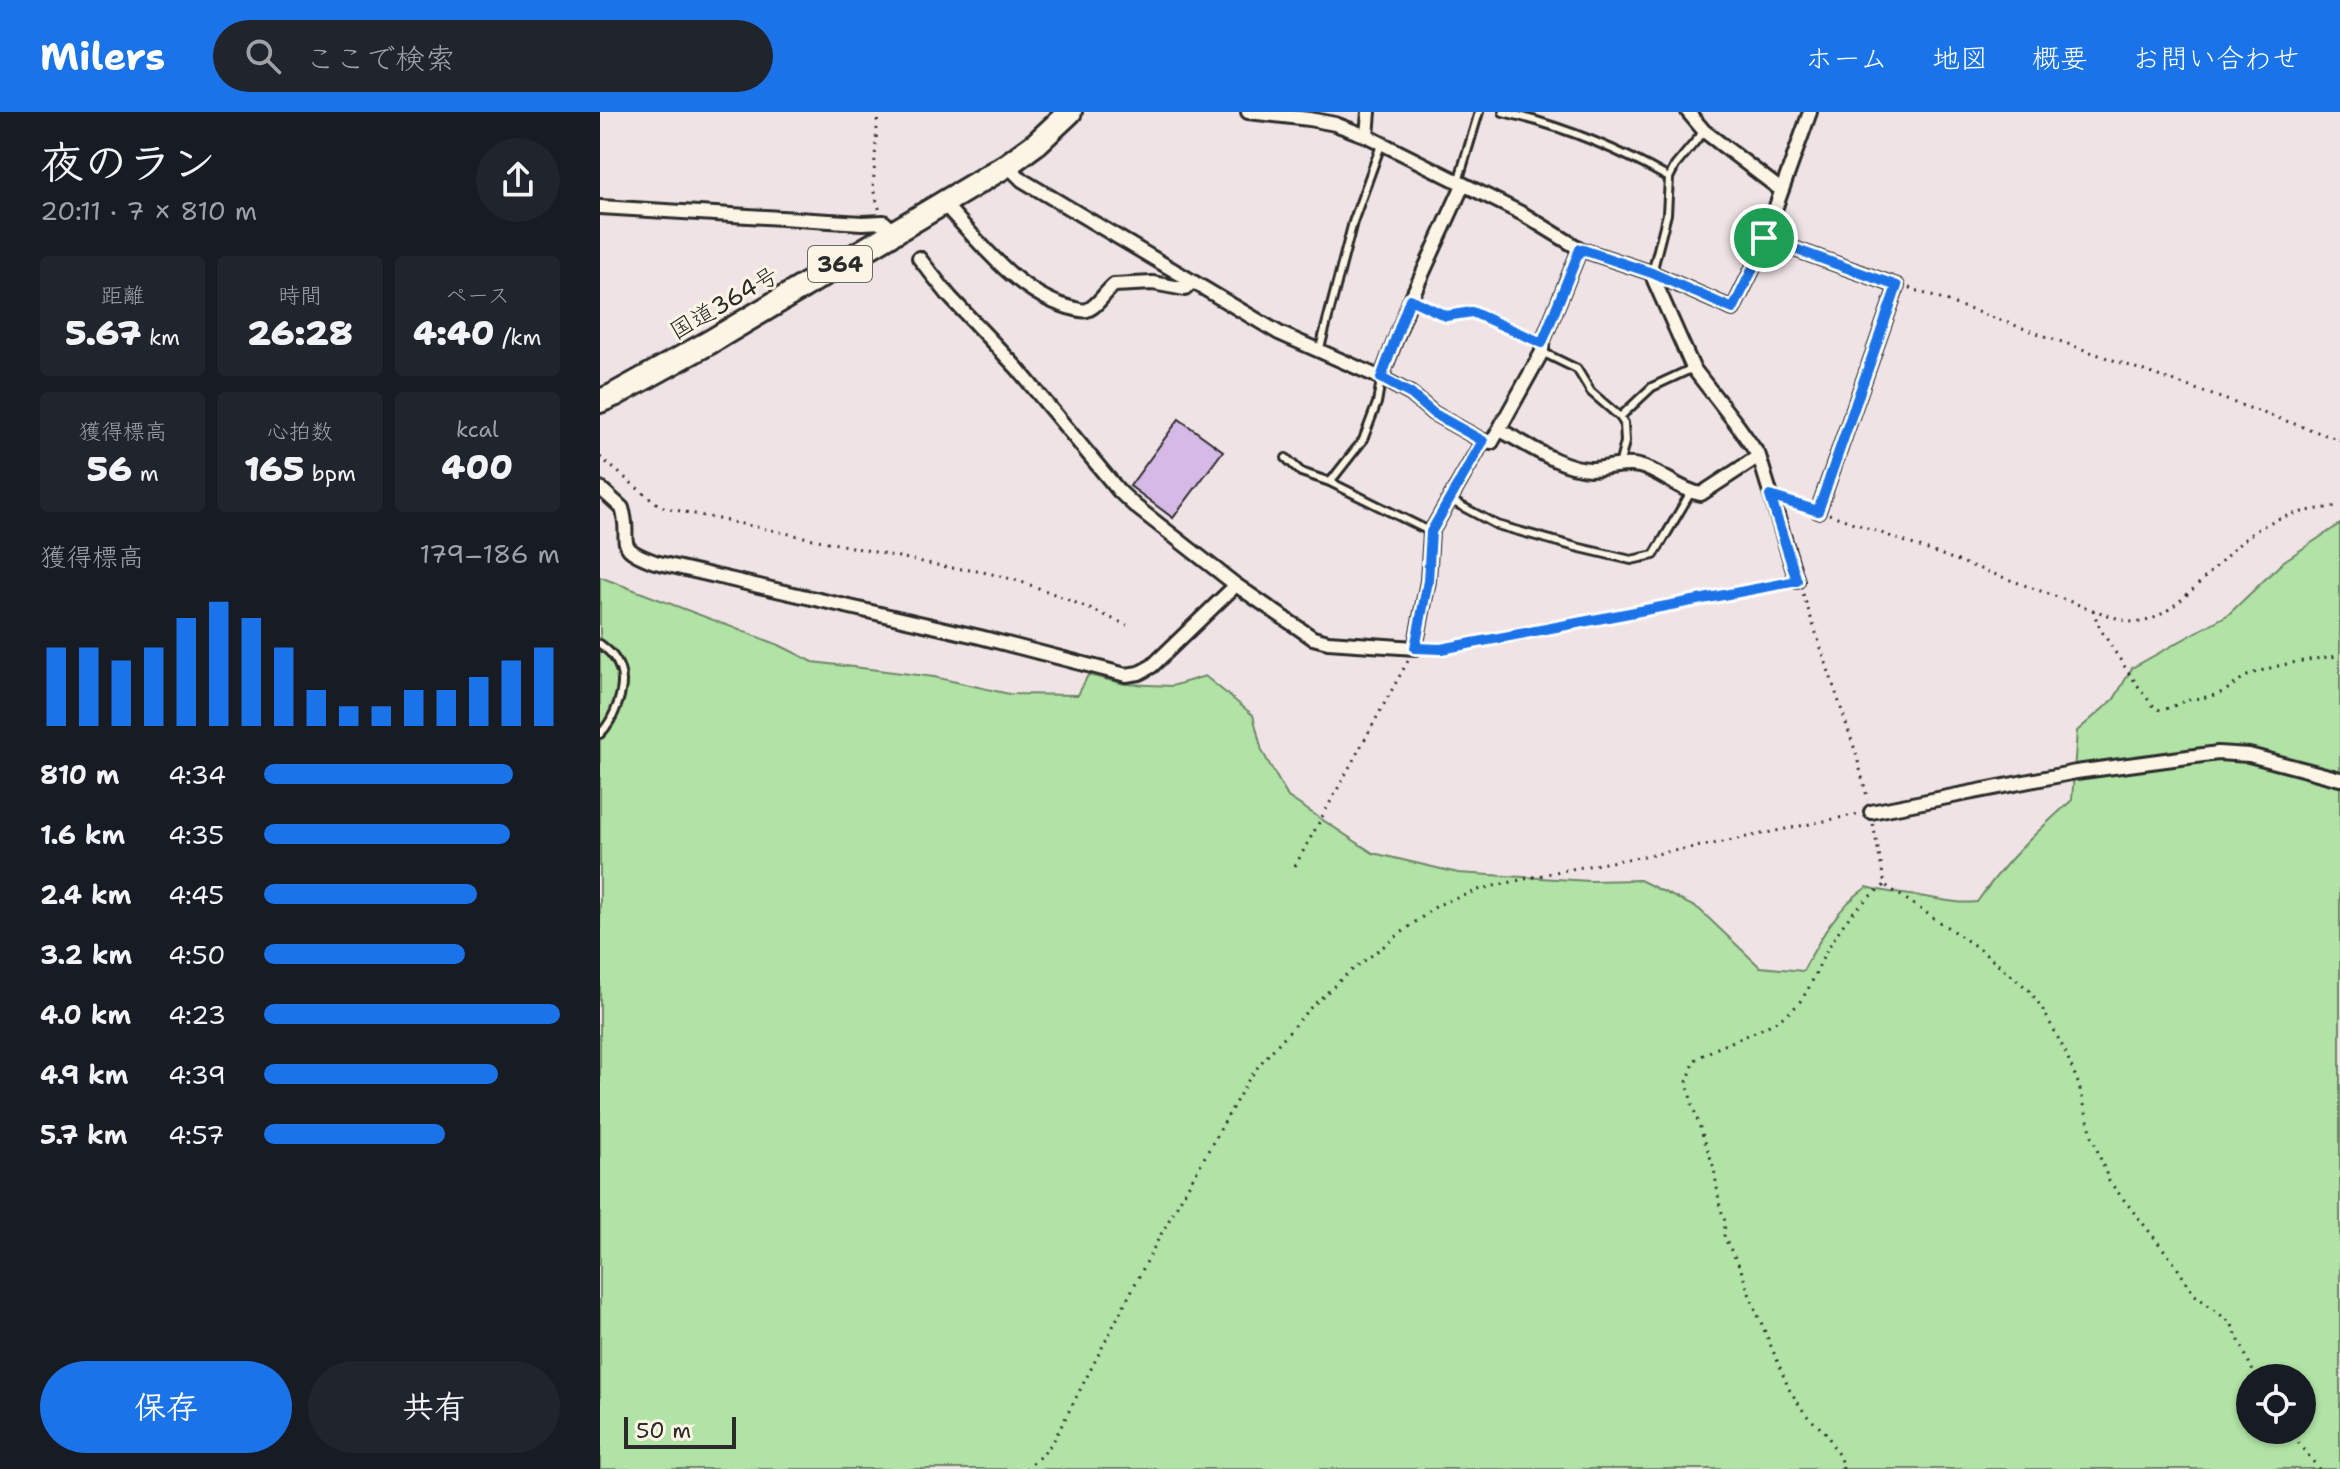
<!DOCTYPE html>
<html lang="ja">
<head>
<meta charset="utf-8">
<style>
	body { margin:0; font-family:"Shantell Sans","Klee One",sans-serif; background:#20242c; color:#f1f3f6; height:100vh; display:flex; flex-direction:column; font-size:30px; white-space:nowrap }
	* { box-sizing:border-box; margin:0 }
	p { font-size:26px; color:#9ea1a6 }
	.icon { flex:none; width:44px; height:44px; fill:none; stroke:currentColor; stroke-width:2; stroke-linecap:round; stroke-linejoin:round }
	.map { position:relative; flex:1; overflow:hidden }
	.panel { display:flex; flex-direction:column; background:#171b24; width:600px }
	.panel>* { flex:none }
	.tools { position:absolute; left:1636px; top:1252px; display:grid; gap:16px }
	.tools a { display:grid; place-items:center; width:80px; height:80px; border-radius:50%; background:#171b24; box-shadow:0 2px 6px #0004; font-size:40px }
	.scale { position:absolute; left:24px; bottom:20px; width:112px; box-sizing:border-box; padding-left:8px; border:4px solid #2b2b2b; border-top:0; font-size:22px; line-height:28px; white-space:nowrap; color:#2b2b2b; -webkit-text-stroke:6px #fcf5e5; paint-order:stroke }
	.pin { position:absolute; display:grid; place-items:center; width:68px; height:68px; color:#fff; margin:-34px; border:4px solid #fff; border-radius:50%; box-shadow:0 2px 8px #0007 }
	.round { display:grid; place-items:center; flex:none; width:84px; height:84px; border-radius:42px; background:#20242c }
	.overview { display:flex; align-items:center; justify-content:space-between; height:136px; padding:0 40px }
	h1 { font-size:44px; font-weight:800; line-height:60px }
	.stats { display:grid; grid-template-columns:repeat(3,1fr); gap:12px; height:136px; padding:8px 40px }
	.stats div { display:grid; align-content:center; border-radius:8px; background:#20242c; text-align:center }
	.stats b { font-size:34px; font-weight:800 }
	.stats small { font-size:22px; font-weight:400 }
	.stats p { font-size:22px }
	.chart { height:224px; padding:16px 40px }
	.chart p { display:flex; justify-content:space-between }
	.chart svg { width:100%; height:144px; margin-top:8px; stroke:#1a73e8; stroke-width:6 }
	.action { display:flex; gap:16px; margin-top:auto; padding:16px 40px }
	.action a { flex:1; height:92px; border-radius:48px; background:#1a73e8; color:#fff; font-size:32px; font-weight:800; line-height:92px; text-align:center }
	.action a+a { background:#20242c; color:#f1f3f6 }
	ul { padding:0 40px; list-style:none; font-size:26px }
	li { display:grid; grid-template-columns:128px 96px 1fr; align-items:center; height:60px }
	li i { height:20px; border-radius:10px; background:#1a73e8 }
	header { display:flex; align-items:center; gap:48px; box-sizing:border-box; height:112px; padding:0 40px; background:#1a73e8; color:#fff }
	header strong { font-size:38px }
	nav { display:flex; gap:44px; margin-inline-start:auto; font-size:28px }
	.search { width:560px; height:72px; background:#20242c; display:flex; align-items:center; gap:20px; box-sizing:border-box; padding:0 28px; border-radius:44px; color:#9ea1a6; font-size:30px }
	main { display:flex; flex:1; min-height:0 }
	.map>svg:first-child { display:block }
	.green { fill:#b0e3a5; stroke:#6e8768; stroke-width:2; fill-rule:evenodd }
	.building { fill:#d5b9e7; stroke:#2b2b2b; stroke-width:2 }
	.lines { fill:none; stroke-linecap:round; stroke-linejoin:round }
	.lane-casing { stroke:#2b2b2b; stroke-width:12 }
	.street-casing { stroke:#2b2b2b; stroke-width:18 }
	.highway-casing { stroke:#2b2b2b; stroke-width:28 }
	.path { stroke:#2b2b2b; stroke-width:3; stroke-dasharray:2 6; stroke-linecap:butt }
	.lane { stroke:#fcf5e5; stroke-width:6 }
	.street { stroke:#fcf5e5; stroke-width:12 }
	.highway { stroke:#fcf5e5; stroke-width:22 }
	.route-casing { stroke:#fff; stroke-width:16 }
	.route { stroke:#1a73e8; stroke-width:10 }
	.labels { text-anchor:middle; dominant-baseline:central; stroke-width:6; stroke-linejoin:round; paint-order:stroke }
	.shield { fill:#fcf5e5; stroke:#6a6863; stroke-width:2 }
	.shield-label { font-size:22px; font-weight:bold; fill:#2b2b2b }
	.street-label { font-size:24px; fill:#2b2b2b; stroke:#fcf5e5 }
</style>
</head>
<body>
<header>
<strong>Milers</strong>
<div class="search"><svg class="icon" aria-label="search" viewBox="0 0 24 24"><circle cx="10" cy="10" r="6"/><path d="M15 15l6 6"/></svg>ここで検索</div>
<nav><a>ホーム</a><a>地図</a><a>概要</a><a>お問い合わせ</a></nav>
</header>
<main>
<section class="panel">
<div class="overview"><div><h1>夜のラン</h1><p>20:11 · 7 × 810 m</p></div><a class="round"><svg class="icon" aria-label="share" viewBox="0 0 24 24"><path d="M12 15V3M7 8l5-5 5 5M5 13v7h14v-7"/></svg></a></div>
<div class="stats">
<div><p>距離</p><b>5.67<small> km</small></b></div>
<div><p>時間</p><b>26:28</b></div>
<div><p>ペース</p><b>4:40<small> /km</small></b></div>
</div>
<div class="stats">
<div><p>獲得標高</p><b>56<small> m</small></b></div>
<div><p>心拍数</p><b>165<small> bpm</small></b></div>
<div><p>kcal</p><b>400</b></div>
</div>
<div class="chart"><p><span>獲得標高</span>179–186 m</p>
<svg viewBox="0 0 160 44" preserveAspectRatio="none"><path d="M5 44V20M15 44V20M25 44V24M35 44V20M45 44V11M55 44V6M65 44V11M75 44V20M85 44V33M95 44V38M105 44V38M115 44V33M125 44V33M135 44V29M145 44V24M155 44V20"/></svg>
</div>
<ul>
<li><b>810 m</b>4:34<i style="width:84%"></i></li>
<li><b>1.6 km</b>4:35<i style="width:83%"></i></li>
<li><b>2.4 km</b>4:45<i style="width:72%"></i></li>
<li><b>3.2 km</b>4:50<i style="width:68%"></i></li>
<li><b>4.0 km</b>4:23<i style="width:100%"></i></li>
<li><b>4.9 km</b>4:39<i style="width:79%"></i></li>
<li><b>5.7 km</b>4:57<i style="width:61%"></i></li>
</ul>
<div class="action"><a>保存</a><a>共有</a></div>
</section>
<div class="map">
<svg width="1740" height="1357" viewBox="0 0 1740 1357">
	<rect width="100%" height="100%" fill="#f0e3e6"/>
	<filter id="ink" filterUnits="userSpaceOnUse"><feTurbulence type="fractalNoise" baseFrequency=".0125" numOctaves="2"/><feDisplacementMap in="SourceGraphic" scale="16" xChannelSelector="R" yChannelSelector="G"/><feConvolveMatrix kernelMatrix="1 2 1 2 8 2 1 2 1" color-interpolation-filters="sRGB"/></filter>
	<g filter="url(#ink)">
		<path class="green" d="M1740,412V1357H0V465L179,533L213,550L334,565L409,582L478,583L488,563L525,572L572,574L605,564L653,603L662,639L688,685L773,741L858,761L990,769L1040,768L1099,797L1160,855L1203,859C1220,827 1236,796 1267,775C1287,781 1306,782 1325,785C1347,788 1354,792 1377,790C1405,750 1436,720 1472,688L1477,619L1514,587L1532,556L1629,502L1684,449ZM1650,1266H1702V1318H1650Z"/>
		<path class="building" d="M579,307L623,339L573,406L530,374Z"/>
		<g class="lines">
			<defs>
				<path id="lane" d="M903,0C962,14 1017,36 1069,66
					M858,70L879,0
					M1052,161L1067,102L1069,66L1075,54L1104,19
					M810,187L846,204L872,200L942,231
					M719,240L753,110L781,33
					M942,240L977,257L991,280L1020,305L1024,311L1025,330L1019,354
					M1020,305L1052,275L1093,256
					M686,346L701,360L730,370L831,420
					M730,370L763,328L777,291L781,268
					M850,388L897,413L976,435L1031,448L1054,443L1091,380
					M0,532C9,539 16,545 20,557C27,576 14,608 0,622"/>
				<path id="street" d="M648,0L709,7L735,12L767,24L923,102L980,137L1052,161L1133,197L1156,150L1210,0
					M1088,0L1104,19L1181,78
					M767,24L769,0
					M407,53L422,68L679,221L781,266L811,282L833,301L883,329
					M343,91C379,129 416,180 468,195C474,196 481,200 487,198C497,195 505,180 514,173L553,171L585,177L592,170
					M0,95L262,111L284,110L294,120
					M1164,126L1297,174L1218,399
					M319,146L350,185L417,256L519,379L535,394L636,473L713,526L728,530L815,536L828,469L831,420L883,329L892,330L942,240V231L980,137
					M1052,161L1054,168L1093,256L1138,314L1159,344L1197,469
					M781,266L810,189L863,73
					M900,318C925,331 962,357 990,357C1006,357 1024,350 1039,354C1061,359 1078,378 1101,382L1159,344
					M0,376L22,396C33,430 10,434 55,450L380,525L526,563L539,561L552,554L636,473
					M1271,700L1476,660L1618,641L1649,643L1740,667"/>
				<path id="highway" d="M0,289L14,283L110,230L407,53L437,31L470,0"/>
			</defs>
			<use href="#lane" class="lane-casing"/>
			<use href="#street" class="street-casing"/>
			<use href="#highway" class="highway-casing"/>
			<path class="path" d="M278,0L273,77L280,99
				M1309,176L1740,328
				M0,345L54,390L66,396L351,456C414,460 470,489 527,513
				M1187,389L1206,395
				M1229,402L1493,498C1507,502 1527,512 1541,510C1579,504 1624,439 1657,418C1681,401 1712,398 1740,394
				M1203,482L1255,638L1268,688
				M1493,498C1495,504 1497,510 1500,516C1506,527 1549,593 1557,597C1566,600 1578,591 1587,588C1596,586 1607,586 1617,582C1628,579 1634,572 1643,566C1666,554 1714,546 1740,544
				M830,536L841,537L1184,471
				M1273,712L1285,773L1378,836L1429,878L1442,896L1465,939L1479,973L1493,1027L1509,1069L1572,1148L1595,1183L1631,1211L1656,1266
				M695,754L809,547
				M1688,1318L1719,1357
				M426,1357L445,1340L454,1328L560,1124L647,970L660,952L709,897L747,862L838,793L881,777L960,759L1118,731L1258,702
				M1243,1357L1240,1346L1226,1321L1206,1303L1189,1277L1150,1184L1140,1155L1124,1125L1125,1109L1120,1095L1114,1056L1092,992L1087,970L1095,948C1125,928 1174,919 1198,892C1208,880 1213,867 1219,854C1235,820 1254,794 1285,773"/>
			<use href="#lane" class="lane"/>
			<use href="#street" class="street"/>
			<use href="#highway" class="highway"/>
		</g>
	</g>
	<g class="lines" filter="url(#ink)">
		<defs>
			<path id="route" d="M1164,126L1297,174L1218,399L1170,384L1197,469L841,537L815,536L828,469L831,420L883,329L833,301L811,282L781,266L810,187L846,204L872,200L942,231L980,137L1052,161L1133,197L1156,150Z"/>
		</defs>
		<use href="#route" class="route-casing"/>
		<use href="#route" class="route"/>
	</g>
	<g class="labels">
		<rect class="shield" x="208" y="134" width="64" height="36" rx="6"/>
		<g class="shield-label">
			<text x="240" y="152">364</text>
		</g>
		<g class="street-label">
			<text transform="translate(124 191) rotate(-30)">国道364号</text>
		</g>
	</g>
</svg>
<div class="tools">
<a><svg class="icon" aria-label="locate" viewBox="0 0 24 24"><circle cx="12" cy="12" r="6"/><path d="M12 2v4M12 18v4M2 12h4M18 12h4"/></svg></a>
</div>
<div class="scale">50 m</div>
<div class="pin" style="left:1164px;top:126px;background:#1e9e55"><svg class="icon" aria-label="arrive" viewBox="0 0 24 24"><path d="M6 21V4h12l-3 4 3 4H6"/></svg></div>
</div>
</main>
</body>
</html>
